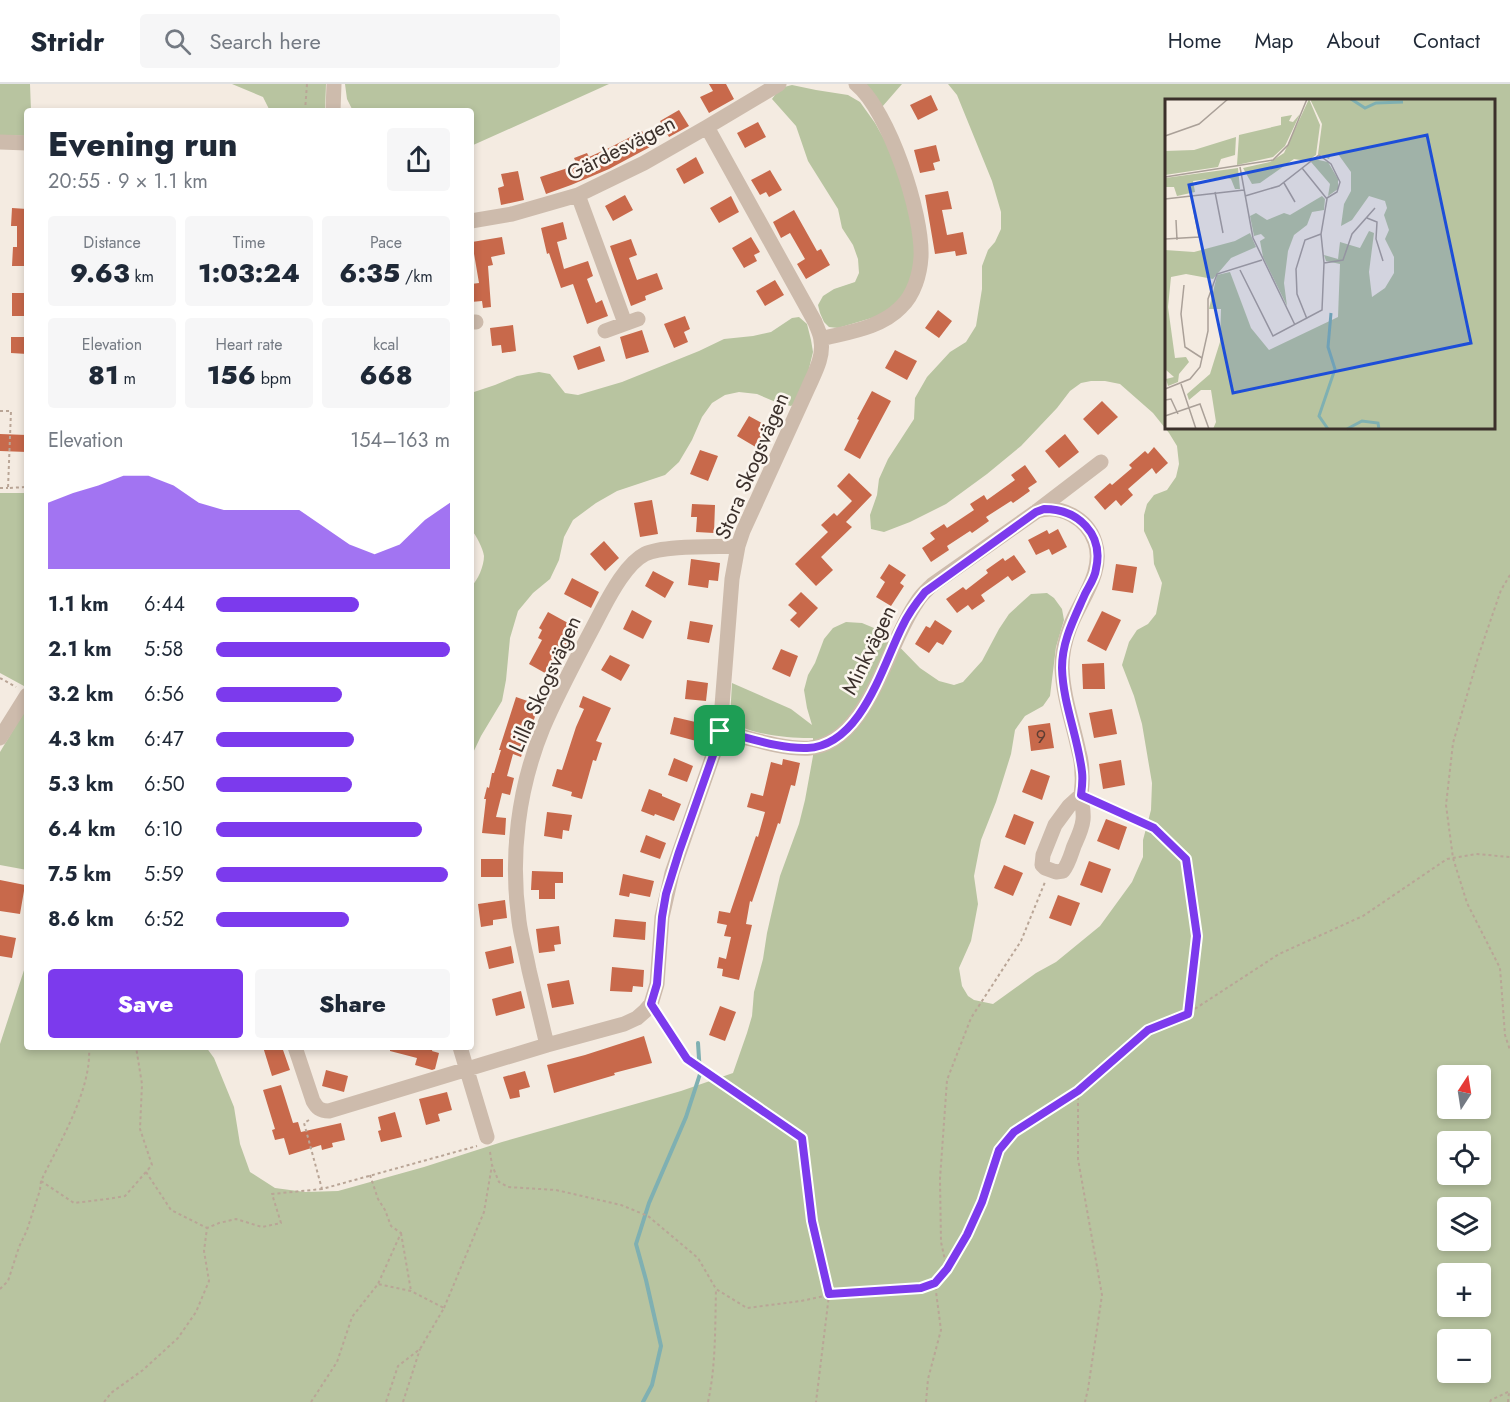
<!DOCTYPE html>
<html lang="en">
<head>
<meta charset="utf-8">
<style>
	body { margin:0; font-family:Jost,sans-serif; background:#f6f6f7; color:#1f2937; height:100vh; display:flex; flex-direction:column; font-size:22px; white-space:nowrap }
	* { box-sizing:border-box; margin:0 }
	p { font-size:20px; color:#747a83 }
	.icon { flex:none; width:33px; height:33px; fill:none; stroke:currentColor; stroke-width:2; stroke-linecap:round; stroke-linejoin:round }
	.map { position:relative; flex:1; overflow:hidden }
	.drawer { position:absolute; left:24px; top:24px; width:450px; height:942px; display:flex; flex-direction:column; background:#fff; border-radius:6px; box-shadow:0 3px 9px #0003 }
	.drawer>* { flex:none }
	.needle { width:39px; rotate:12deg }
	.tools { position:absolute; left:1437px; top:981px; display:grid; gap:12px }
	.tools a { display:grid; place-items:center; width:54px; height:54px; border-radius:6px; background:#fff; box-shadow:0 3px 9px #0003; font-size:30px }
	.pin { position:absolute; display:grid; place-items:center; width:51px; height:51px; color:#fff; margin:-26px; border-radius:12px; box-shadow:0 3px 9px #0006 }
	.round { display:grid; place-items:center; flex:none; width:63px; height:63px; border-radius:6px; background:#f6f6f7 }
	.head { display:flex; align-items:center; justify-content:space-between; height:102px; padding:0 24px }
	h1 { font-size:33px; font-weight:800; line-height:45px }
	.stats { display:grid; grid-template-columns:repeat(3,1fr); gap:9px; height:102px; padding:6px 24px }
	.stats div { display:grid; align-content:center; border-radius:6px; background:#f6f6f7; text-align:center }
	.stats b { font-size:26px; font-weight:800 }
	.stats small { font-size:16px; font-weight:400 }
	.stats p { font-size:16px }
	.chart { height:168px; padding:12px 24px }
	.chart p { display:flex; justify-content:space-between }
	.chart svg { width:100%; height:108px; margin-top:6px; fill:#7c3aed; opacity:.7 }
	.button { display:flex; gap:12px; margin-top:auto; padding:12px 24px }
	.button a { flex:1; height:69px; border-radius:6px; background:#7c3aed; color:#fff; font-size:24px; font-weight:800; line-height:69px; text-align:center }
	.button a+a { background:#f6f6f7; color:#1f2937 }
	ul { padding:0 24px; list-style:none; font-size:20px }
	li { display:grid; grid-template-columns:96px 72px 1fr; align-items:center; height:45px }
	li i { height:15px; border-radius:8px; background:#7c3aed }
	header { display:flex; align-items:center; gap:36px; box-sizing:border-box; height:84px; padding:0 30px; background:#fff; border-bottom:2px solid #e0e1e3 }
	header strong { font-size:28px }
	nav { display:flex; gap:33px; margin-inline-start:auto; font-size:21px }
	.search { width:420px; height:54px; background:#f6f6f7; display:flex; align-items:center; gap:15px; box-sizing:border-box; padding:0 21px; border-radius:6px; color:#747a83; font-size:22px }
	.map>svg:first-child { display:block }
	.green { fill:#b8c4a0; fill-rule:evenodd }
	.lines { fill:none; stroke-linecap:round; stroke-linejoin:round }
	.stream { stroke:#7fb0b2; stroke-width:4 }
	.building { fill:#c8694b }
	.path { stroke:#b9a596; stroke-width:2; stroke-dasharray:3 3; stroke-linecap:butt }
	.minor { stroke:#cdbbac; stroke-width:15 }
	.route-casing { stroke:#fff; stroke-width:12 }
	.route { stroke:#7c3aed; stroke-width:8 }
	.labels { text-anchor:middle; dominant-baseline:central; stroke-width:5; stroke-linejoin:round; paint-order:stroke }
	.number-label { font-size:18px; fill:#5e3e33 }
	.street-label { font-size:21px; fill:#3b302b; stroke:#fbf5ee }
	.inset-river { fill:none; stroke:#7fb0b2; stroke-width:3 }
	.inset-road { fill:none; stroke:#aaa098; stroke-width:1.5 }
	.view { fill:#1d4ed8; fill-opacity:0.15; stroke:#1d4ed8; stroke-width:3 }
	.inset-edge { fill:none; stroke:#3b302b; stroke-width:3 }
</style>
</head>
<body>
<header>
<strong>Stridr</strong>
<div class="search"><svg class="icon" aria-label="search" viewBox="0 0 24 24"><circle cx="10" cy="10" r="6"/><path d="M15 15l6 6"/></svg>Search here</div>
<nav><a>Home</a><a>Map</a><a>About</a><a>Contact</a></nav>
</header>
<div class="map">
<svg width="1510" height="1318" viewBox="0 0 1510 1318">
	<rect width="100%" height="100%" fill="#f4ebe1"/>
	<path class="green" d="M0,0H30L31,27H27V52L0,51Z
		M232,0H326L325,27H270L263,13Z
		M345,0H609L471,62V27H353L347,15Z
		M865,0H902L882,23Z
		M948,0H1510V1318H0V960L27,877V963H206L214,974L234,1023L240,1060L250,1088L275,1104L305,1108L338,1107L424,1083L502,1058L681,1007L733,989L747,949L752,932L754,908L763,875L767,849L780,792L799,740L805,716L813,672V654C795,655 738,650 730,634L732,599L791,625L812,641L807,624L804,606L808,591L815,579L824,555L833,544L846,538L862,539L886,549L920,584L939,597L954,601L963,598L982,577L999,545L1009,530L1022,518L1031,510L1047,509L1054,514L1062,525L1064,536L1056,563L1050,612L1043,622L1025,632L1015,646L1011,670L996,718L981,756L974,792L978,820L971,857L959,884L962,902L968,912L974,916L993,920L1036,889L1056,878L1100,842L1132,798L1143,773V756L1151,726L1152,699L1142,640L1134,612L1122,581L1129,558L1137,546L1148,540L1156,530L1162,499L1154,480L1153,467L1144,447V431L1147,420L1154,411L1167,406L1176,393L1179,380L1177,362L1169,349L1153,329L1120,300L1105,297H1091L1081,299L1070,307L1057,324L1021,362L987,390L946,420L910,438L884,448L871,445L870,431L877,411L879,395L888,375L914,335L915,314L927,293L950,268L966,258L976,242L982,205V182L988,166L995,158L1001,145V128L992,97L957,11ZM1166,16H1494V344H1166ZM1448,992H1480V1024H1448ZM1448,1058H1480V1090H1448ZM1448,1124H1480V1156H1448ZM1448,1190H1480V1222H1448ZM1448,1256H1480V1288H1448Z
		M792,1L816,6L848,11L860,18L875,39L893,71L905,108L915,154V178L910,199L900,217L885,230L838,244L829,243L824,238L820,229L818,221L823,212L834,205L855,198L859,189L858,175L853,161L842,144L838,125L808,77L796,42L772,15L780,4Z
		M799,233L807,240L811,256L813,268L806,297L799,316L791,322L778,319L757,310L739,308L725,311L712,319L702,333L692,356L679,378L665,391L617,407L596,419L573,436L564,453L559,476L550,495L533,509L518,527L510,554L506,596L502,617L481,652L471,673V503C478,496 484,482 484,472C483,465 476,450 471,446V309L495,301L517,292L539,288L550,290L565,309L578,311L622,298L699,267L724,255L753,252L771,248L792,234Z
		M0,409H27V597L24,602L0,589Z
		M27,623V786L0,781V668Z"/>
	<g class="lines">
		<path class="stream" d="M643,1318L652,1301L661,1262L646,1196L636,1160L649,1119L686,1033L700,990L698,959"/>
	</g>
	<path class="building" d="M709,0H726L734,15L709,29L700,13L713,7Z
		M931,11L938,26L918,36L910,21Z
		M679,26L689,42L669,53L660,37Z
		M758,38L766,53L745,64L737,49Z
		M642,47L650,63L609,85L571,101L546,110L540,93L577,81L574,74L587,69L589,73L609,64Z
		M936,61L940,77L933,79L935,86L920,89L914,66Z
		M696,73L704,89L684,100L676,85Z
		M770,86L782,106L769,113L766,108L760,111L751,96Z
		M518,87L524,116L501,121L498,104L504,102L501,90Z
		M948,107L952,125L942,126L947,151L963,148L967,170L956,172L955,167L935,170L925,111Z
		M625,111L633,126L613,137L605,122Z
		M731,112L739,128L719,139L710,124Z
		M12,124L27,125V182H12L13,163H17V142H11Z
		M794,126L817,167L821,165L830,181L806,195L797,180L805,175L790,149L781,154L773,138Z
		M563,138L567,155L557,158L564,185L588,177L593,192L587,195L596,219L602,216L608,232L587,240L573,200L561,204L549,169L547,170L541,144Z
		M502,153L505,170L491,173L493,181L488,182L491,223L483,224L482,217L471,218V200L479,199L472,158Z
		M751,153L760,168L754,171L757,177L744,184L732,164Z
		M631,155L637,171L629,174L637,196L657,189L663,205L645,212L646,216L631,222L610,162Z
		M775,196L784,211L765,222L756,207Z
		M12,209H27V232H12Z
		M938,226L952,237L939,254L925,244Z
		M685,232L690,245L684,248L688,258L674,264L664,240Z
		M513,241L516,267L502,269L501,261L492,262L490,244Z
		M642,246L649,268L626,275L620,253Z
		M11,253H27V270L11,269Z
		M600,262L605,277L578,286L573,272Z
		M895,266L917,277L907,296L885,284Z
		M872,307L891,317L860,375L844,366L859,336L857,335Z
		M1102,317L1118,333L1098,351L1083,335Z
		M749,332L771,344L759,365L737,352Z
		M0,350L27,351V368L0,367Z
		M1065,350L1079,368L1059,384L1045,367Z
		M1154,363L1168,379L1156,390L1152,384L1128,405L1133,411L1121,422L1116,416L1105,426L1094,413L1110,399L1112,401L1132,384L1129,381L1145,367L1148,370Z
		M700,366L718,372L708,397L690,390Z
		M1025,381L1037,398L1028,404L1030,407L1013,419L1011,417L986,433L989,437L972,449L970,447L947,462L949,466L931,478L922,464L935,455L930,449L944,440L947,444L974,426L970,420L984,411L987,416L1015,396L1011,391Z
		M849,389L872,411L846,438L852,443L821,473L833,486L816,502L795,480L828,448L821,441L834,429L837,432L852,417L837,402Z
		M652,416L658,450L640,453L634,419Z
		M692,420L715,421L714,449L696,448L697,433H691Z
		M1058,445L1067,463L1052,471L1049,465L1036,471L1028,456L1047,446L1049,450Z
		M604,457L619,474L605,487L590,470Z
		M1014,471L1026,488L1012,497L1008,492L981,511L985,517L972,526L968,521L957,529L946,515L963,503L966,506L988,489L986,486L1003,474L1005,477Z
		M691,475L720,479L718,497L709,496L708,504L688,501Z
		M889,480L906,491L900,499L904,502L891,522L876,513L885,498L880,494Z
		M1116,480L1137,483L1133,509L1112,506Z
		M653,487L674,498L665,514L645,502Z
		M572,494L599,508L591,524L564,510Z
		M801,508L818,524L799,544L790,536L797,529L788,521Z
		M632,526L652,537L643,555L623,545Z
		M1102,527L1121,536L1106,567L1087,557Z
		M548,528L579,545L552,593L529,580L542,556L538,554L542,546L539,544Z
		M935,536L952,547L943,561L937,558L929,569L915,560L926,542L930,544Z
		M690,537L713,541L709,559L687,555Z
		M781,565L798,572L790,593L772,585Z
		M610,571L630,581L621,597L601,586Z
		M1104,579L1105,605H1083L1082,580Z
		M687,596L708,599L706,617L685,615Z
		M583,612L611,624L596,657L602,659L596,677L593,676L582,715L571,712L572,708L552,702L557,685L562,686L576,643L584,625L579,623Z
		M516,613L539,621L521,673L513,670L507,692L514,694L510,711L502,709L496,733L506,734L505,751L482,749L486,715H484L487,703L489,704L492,689H494L501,666H499Z
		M1112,625L1117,650L1094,654L1089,629Z
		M674,633L704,640L700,658L670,650Z
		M1050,639L1054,664L1031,667L1028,642Z
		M674,674L693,682L687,698L668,691Z
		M783,675L800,679L795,702L791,701L780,740L778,739L752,818L750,817L746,840L752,841L739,896L722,892L723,885L717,884L719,873L726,875L731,853L724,852L727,841L717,839L719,827L730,829L756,752L758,753L765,728L747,723L751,709L763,712L771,678L782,681Z
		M1121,676L1125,701L1103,705L1099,680Z
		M1031,685L1050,692L1042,716L1022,708Z
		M649,705L662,710V712L681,720L674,737L655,730L654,732L641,727Z
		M547,728L572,731L569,747L563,746L562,755L544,752Z
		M1014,730L1034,738L1025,761L1005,753Z
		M1106,735L1127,743L1119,766L1097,757Z
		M646,751L666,759L660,775L640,768Z
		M481,775H503V793H481Z
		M1089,777L1111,785L1102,809L1080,801Z
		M1004,781L1023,789L1013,812L994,804Z
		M532,787L563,788V799H555V815H539V806H531Z
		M623,790L654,797L650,813L630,809L629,813L619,811Z
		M0,796L25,801L20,830L0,827Z
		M1058,811L1080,819L1071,842L1049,834Z
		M505,816L507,834L493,836V841L481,843L478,820Z
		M615,835L646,838L645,856L613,853Z
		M559,842L561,860L554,861L555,867L539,869L536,845Z
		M0,851L16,854L12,874L0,872Z
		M511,862L514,879L489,885L485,868Z
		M612,883L644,886L643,903L633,902L632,908L610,907Z
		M569,896L574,920L552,924L547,900Z
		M521,907L525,924L496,932L492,915Z
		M720,922L736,928L725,957L709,951Z
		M644,952L652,979L614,989L615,991L554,1009L547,981L585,971Z
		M263,963H282L290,986L272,992Z
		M390,963H433L432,967L439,969L435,985L432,986L415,981L417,974L390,967Z
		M326,986L348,992L344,1008L322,1002Z
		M525,987L530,1003L519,1006L520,1013L510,1015L503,993Z
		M281,1001L293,1039L298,1038L301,1048L341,1039L345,1056L332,1059L333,1063L322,1066L321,1061L289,1071L284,1054L275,1056L272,1046L275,1045L263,1006Z
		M447,1008L452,1026L438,1030L440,1037L426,1041L419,1015Z
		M395,1028L402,1053L381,1058L378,1047L381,1046L378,1033Z"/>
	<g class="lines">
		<path class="path" d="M305,27L307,0
			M0,327H11L8,404L27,403
			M0,404H8
			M1510,491L1501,506L1479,570L1453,659L1446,721L1453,774L1467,819L1500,884L1505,951L1510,966
			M0,594L16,603
			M1096,718L1153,745L1186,775L1197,851L1187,930
			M659,933L687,975L802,1054L812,1137L829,1211L816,1318
			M1078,1007V1075L1102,1211L1088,1305L1085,1318
			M309,1036L304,1039L322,1105L477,1062
			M490,1068L492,1081L499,1098L508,1103L556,1106L621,1121L648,1132L698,1174L716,1205L747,1224L801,1217L829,1211L921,1204L935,1199L947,1185L967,1151L982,1118L999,1066L1014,1048L1078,1007L1148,947L1187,930L1279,870L1363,832L1447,775L1476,770L1510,773
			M146,1088L171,1126L207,1144
			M370,1091L378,1115L385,1126L391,1142L401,1149L378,1200
			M41,1097L74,1119L107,1115L125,1112L152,1081L140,1045L142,1000L136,963
			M401,1149L411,1207
			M947,1185L941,1158L940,1095L947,996L971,934L1021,857L1045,798
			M0,1205L8,1197L19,1163L27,1146L40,1106L41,1097C59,1059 92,1006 89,963
			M444,1224L484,1128L492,1081
			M104,1318L111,1309L143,1286L178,1254L196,1228L209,1197L204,1167L207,1144L219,1139L236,1135L262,1143L281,1139L272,1110L322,1105
			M311,1318L337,1278L352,1233L378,1200L411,1207L444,1224L420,1265L398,1282L386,1318
			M403,1318L420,1265
			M708,1318C716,1281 715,1243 716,1205
			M926,1318L928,1295L941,1246L935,1200
			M1490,1318L1491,1316L1510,1307
			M1508,1318L1509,1308"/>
		<path class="minor" d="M333,27L334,0
			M0,58L27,59
			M578,111L625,239
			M471,137L512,130L578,111L644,79L707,43L779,0
			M471,238H476
			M605,247L638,235
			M821,255C848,248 881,244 901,223C914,211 920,190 921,173C923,130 889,27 856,0
			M1037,427C1060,420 1087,434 1095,458C1105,488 1080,516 1070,543C1065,556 1062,570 1062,583C1063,613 1073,639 1079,668C1081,675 1082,683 1082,691C1083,698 1081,706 1081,713C1082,721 1084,728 1083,736C1082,745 1078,753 1074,762C1071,770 1069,779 1063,787L1056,788L1045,784L1042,781L1043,771L1055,741L1069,722L1081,711
			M720,647C746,653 784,666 810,664C869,658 887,559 917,518C921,511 927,506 932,501L1037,427L1101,378
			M0,654L27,611
			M547,961C541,936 535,911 529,886C526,869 521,853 519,837C510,772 518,705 543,644C560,604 582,565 602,526C611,509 627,479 645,470C663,461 716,463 738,462
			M295,963L313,1017C317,1024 320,1027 329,1027L547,961L624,940L637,934L645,927L651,920L657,900L662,833L672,789L717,660L720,647L732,495L738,462L743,447L808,304C814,290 824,273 821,257C821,251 817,244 815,238L707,43
			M460,963L487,1053"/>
	</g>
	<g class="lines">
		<defs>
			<path id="route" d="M1044,425C1078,425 1104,450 1096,485C1095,494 1089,502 1085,510C1074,535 1062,557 1062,584C1063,620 1078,653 1082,688C1083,696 1082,704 1081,711L1154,744L1186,775L1197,852L1188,930L1148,946L1078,1007L1014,1048L999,1066L982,1118L967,1151L947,1185L935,1199L921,1204L829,1210L812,1137L802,1054L687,975L651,920L657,900L662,833L666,810L679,768L717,660L720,647C747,653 779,665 807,664C861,662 882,583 902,543C908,530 916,519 925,508L1036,428Z"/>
		</defs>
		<use href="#route" class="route-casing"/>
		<use href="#route" class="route"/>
	</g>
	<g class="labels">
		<g class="number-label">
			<text x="1041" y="653">9</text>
		</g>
		<g class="street-label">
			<text transform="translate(621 64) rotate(-27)">Gärdesvägen</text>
			<text transform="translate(752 382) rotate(-67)">Stora Skogsvägen</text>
			<text transform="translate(869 566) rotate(-64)">Minkvägen</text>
			<text transform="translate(545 600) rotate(-66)">Lilla Skogsvägen</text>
		</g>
	</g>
	<g transform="translate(1165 15)">
		<rect width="330" height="330" fill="#f4ebe1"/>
		<path d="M144,0L155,26L151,56L142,62L129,60L95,84L87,85L78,69L105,63L119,54ZM145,0H330V330H48L51,323L46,291H36L24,301L22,295L45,275L55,243L56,210H44L52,176L65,173L86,229L104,251L173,218L175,165L161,162L159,156L173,160L175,143L195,149L204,132L209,134L204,173L207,198L220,189L229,174V158L220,140L224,131L219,116L222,109L220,102L204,97L187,121L176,127L179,105L186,92V73L173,55H166L164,60L153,55L157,25ZM135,15L120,47L108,58L72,66L74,36L116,26V18L127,16L124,22L128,23ZM71,38L70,56L56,60L53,68L0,76V52L29,51ZM149,60L163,63L173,80V90L163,97L165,85L146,63ZM73,69L75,90H70L66,80L59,78L28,82L30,93L12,97L9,88H0V79ZM157,97L160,100L159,111L147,113L142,126L129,136L123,152L119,184L122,207L98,158L95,142L100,139L96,135L89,137L85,117L91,114L102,121L119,114L125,116ZM85,134L91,148L66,159L48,180L21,175L6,178L3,208L10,259L21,258L24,263L14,275L13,283L3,287L1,280L9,278L1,271L0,151L29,153L70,142Z" fill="#b8c4a0"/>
		<path class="inset-river" d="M186,0L200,9L211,4L238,3M163,330L154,317L170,270L163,248L166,214M182,330L197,322L213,324L214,330"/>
		<path class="inset-road" d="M0,37L34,25L63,0M75,68L88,139L130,226M0,78L108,61L123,46L142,0M119,84L130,103M50,93L58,134M80,97L114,87L154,56L166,65L175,83L172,93L162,99M0,100L79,91M202,119L212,123L211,140L218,162M11,121L12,141M0,140L34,138L26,96M159,164L178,161L187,135L210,109M75,171L108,237L157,211L159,164L156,135L162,100L137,69M19,186L16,215L20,248L37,259M142,220L132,195L131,170L140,141L156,135M16,285L31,330M0,290L25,280L35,268L43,232V200L52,175L97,161M0,301L6,300L13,315M0,317L35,305L44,330"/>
		<path class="view" d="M262,36L306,244L68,294L24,86Z"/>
		<rect width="330" height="330" class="inset-edge"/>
	</g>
</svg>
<div class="tools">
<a><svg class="needle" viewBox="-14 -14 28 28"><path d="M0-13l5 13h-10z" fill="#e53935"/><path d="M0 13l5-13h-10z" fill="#747a83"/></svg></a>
<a><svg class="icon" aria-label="locate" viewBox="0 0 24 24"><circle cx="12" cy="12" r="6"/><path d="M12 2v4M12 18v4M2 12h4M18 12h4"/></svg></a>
<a><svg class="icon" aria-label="layers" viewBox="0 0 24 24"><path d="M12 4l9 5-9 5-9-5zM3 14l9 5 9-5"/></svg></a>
<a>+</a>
<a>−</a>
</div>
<div class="pin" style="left:720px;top:647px;background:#1e9e55"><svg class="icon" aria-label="arrive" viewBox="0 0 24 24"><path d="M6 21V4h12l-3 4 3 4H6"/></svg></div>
<section class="drawer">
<div class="head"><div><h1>Evening run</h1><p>20:55 · 9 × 1.1 km</p></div><a class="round"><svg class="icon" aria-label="share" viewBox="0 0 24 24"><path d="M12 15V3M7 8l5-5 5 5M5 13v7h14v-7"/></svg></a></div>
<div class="stats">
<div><p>Distance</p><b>9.63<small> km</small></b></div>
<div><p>Time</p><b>1:03:24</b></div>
<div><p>Pace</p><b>6:35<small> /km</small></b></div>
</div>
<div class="stats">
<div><p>Elevation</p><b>81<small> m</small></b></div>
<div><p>Heart rate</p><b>156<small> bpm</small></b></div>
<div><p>kcal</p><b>668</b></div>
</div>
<div class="chart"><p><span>Elevation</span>154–163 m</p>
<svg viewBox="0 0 160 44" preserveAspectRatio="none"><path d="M0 44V17L10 13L20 10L30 6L40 6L50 10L60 17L70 20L80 20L90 20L100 20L110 27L120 34L130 38L140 34L150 24L160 17V44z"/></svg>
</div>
<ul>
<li><b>1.1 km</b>6:44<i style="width:61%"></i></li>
<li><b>2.1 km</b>5:58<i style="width:100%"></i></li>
<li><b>3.2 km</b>6:56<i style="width:54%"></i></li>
<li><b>4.3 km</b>6:47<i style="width:59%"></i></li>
<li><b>5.3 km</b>6:50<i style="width:58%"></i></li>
<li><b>6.4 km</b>6:10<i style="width:88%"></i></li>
<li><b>7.5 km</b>5:59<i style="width:99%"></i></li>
<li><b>8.6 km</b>6:52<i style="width:57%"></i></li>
</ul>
<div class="button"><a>Save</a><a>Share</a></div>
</section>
</div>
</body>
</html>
